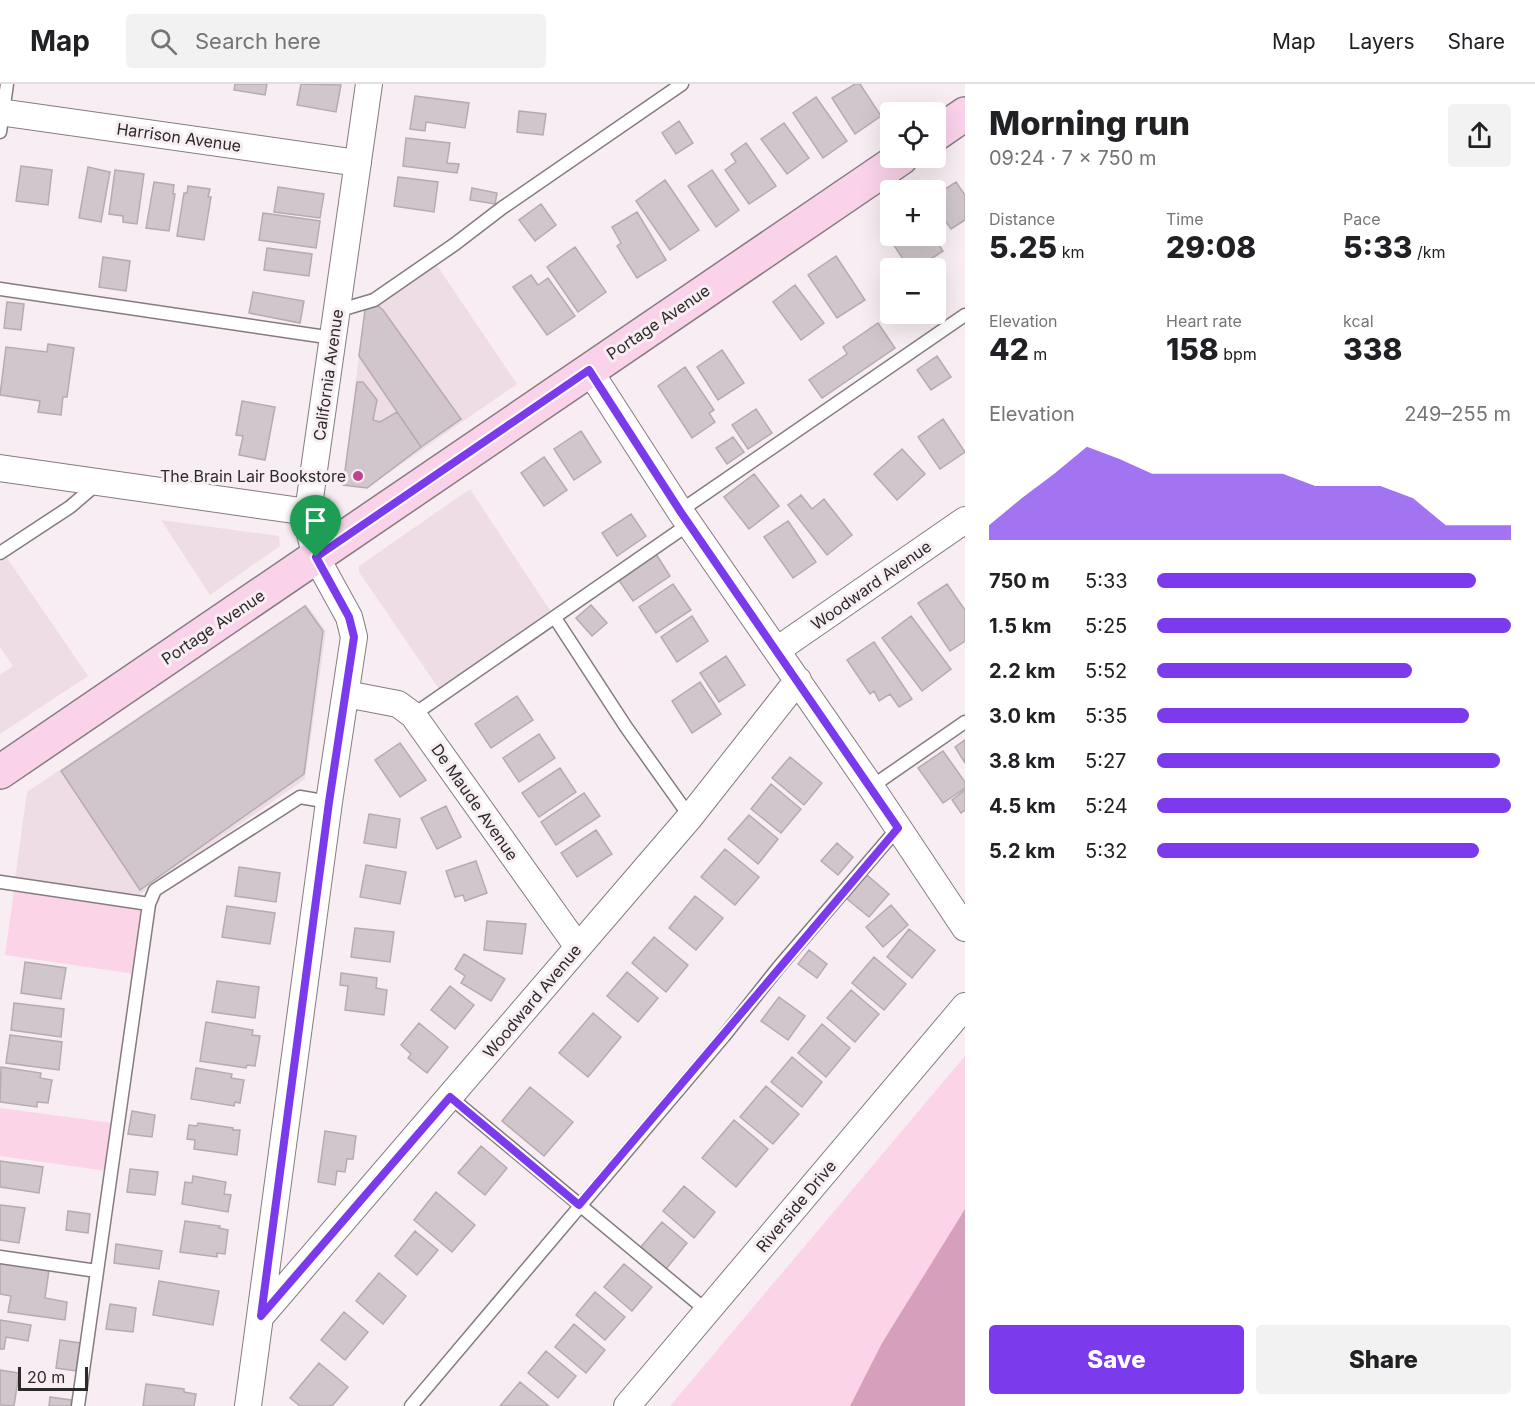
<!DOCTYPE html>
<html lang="en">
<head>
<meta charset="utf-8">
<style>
	body { margin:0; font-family:Inter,sans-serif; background:#f2f2f2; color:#202124; height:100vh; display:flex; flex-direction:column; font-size:22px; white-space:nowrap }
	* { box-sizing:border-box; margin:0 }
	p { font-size:20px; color:#757577 }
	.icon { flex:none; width:33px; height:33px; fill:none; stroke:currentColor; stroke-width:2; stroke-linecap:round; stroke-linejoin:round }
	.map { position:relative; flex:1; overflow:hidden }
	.drawer { display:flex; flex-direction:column; background:#fff; width:570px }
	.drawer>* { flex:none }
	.buttons { position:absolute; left:880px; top:18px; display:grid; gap:12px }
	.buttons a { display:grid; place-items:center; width:66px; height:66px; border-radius:6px; background:#fff; box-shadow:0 6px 24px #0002; font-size:30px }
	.scale { position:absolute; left:18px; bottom:15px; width:70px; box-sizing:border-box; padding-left:6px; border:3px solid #2c292b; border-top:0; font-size:16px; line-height:21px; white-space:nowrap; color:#2c292b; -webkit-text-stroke:4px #f7edf2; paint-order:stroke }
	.pin { position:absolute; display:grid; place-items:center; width:51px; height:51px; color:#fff; margin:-62px -26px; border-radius:50% 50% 50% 0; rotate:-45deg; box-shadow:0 0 6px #0007 }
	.pin .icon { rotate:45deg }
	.round { display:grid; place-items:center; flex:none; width:63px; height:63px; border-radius:6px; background:#f2f2f2 }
	.head { display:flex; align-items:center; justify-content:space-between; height:102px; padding:0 24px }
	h1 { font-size:33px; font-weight:800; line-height:45px }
	.figures { display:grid; grid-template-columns:repeat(3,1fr); gap:9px; height:102px; padding:6px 24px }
	.figures div { display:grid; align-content:center }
	.figures b { font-size:30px; font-weight:800 }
	.figures small { font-size:16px; font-weight:400 }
	.figures p { font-size:16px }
	.chart { height:168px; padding:12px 24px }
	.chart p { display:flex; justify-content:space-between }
	.chart svg { width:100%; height:108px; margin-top:6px; fill:#7c3aed; opacity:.7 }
	.button { display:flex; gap:12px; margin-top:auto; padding:12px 24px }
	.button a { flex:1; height:69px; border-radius:6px; background:#7c3aed; color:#fff; font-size:24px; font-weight:800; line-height:69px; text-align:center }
	.button a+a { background:#f2f2f2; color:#202124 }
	ul { padding:0 24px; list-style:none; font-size:20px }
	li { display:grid; grid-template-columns:96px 72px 1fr; align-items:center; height:45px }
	li i { height:15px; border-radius:8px; background:#7c3aed }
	header { display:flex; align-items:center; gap:36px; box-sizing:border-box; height:84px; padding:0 30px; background:#fff; border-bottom:2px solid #e0e0e0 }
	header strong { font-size:28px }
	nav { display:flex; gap:33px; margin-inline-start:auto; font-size:21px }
	.search { width:420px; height:54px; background:#f2f2f2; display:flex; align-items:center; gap:15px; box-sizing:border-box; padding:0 21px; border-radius:6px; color:#757577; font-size:22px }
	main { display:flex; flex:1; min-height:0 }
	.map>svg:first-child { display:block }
	.built { fill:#efdde6 }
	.green { fill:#fbd4e8 }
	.water { fill:#d6a0bd }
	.building { fill:#d0c6cb; stroke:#b5abb0; stroke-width:1.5 }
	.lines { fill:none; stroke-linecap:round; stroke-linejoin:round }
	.lane-casing { stroke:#847b80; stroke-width:15 }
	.street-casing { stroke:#847b80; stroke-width:28 }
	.secondary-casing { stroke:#847b80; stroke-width:36 }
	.lane { stroke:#fff; stroke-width:12 }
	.street { stroke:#fff; stroke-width:26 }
	.secondary { stroke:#fad3ea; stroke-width:33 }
	.route-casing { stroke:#fff; stroke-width:12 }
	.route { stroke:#7c3aed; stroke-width:8 }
	.poi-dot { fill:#c04391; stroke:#f7edf2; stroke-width:2 }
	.labels { text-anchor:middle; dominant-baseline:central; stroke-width:6; stroke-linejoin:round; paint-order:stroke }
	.street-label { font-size:16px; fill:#2c292b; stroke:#f7edf2 }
	.poi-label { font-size:16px; fill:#2c292b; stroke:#f7edf2; text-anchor:end }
</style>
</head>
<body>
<header>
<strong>Map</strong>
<div class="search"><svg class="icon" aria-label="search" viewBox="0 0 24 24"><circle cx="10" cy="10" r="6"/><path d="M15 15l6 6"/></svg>Search here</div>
<nav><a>Map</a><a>Layers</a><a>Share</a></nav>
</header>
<main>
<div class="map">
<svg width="965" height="1322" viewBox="0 0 965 1322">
	<rect width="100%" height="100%" fill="#f7edf2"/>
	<path class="built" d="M436,180L517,300L367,404L343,401L359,272L376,220Z
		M470,405L551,528L439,605L359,488V482Z
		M161,436L279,452L280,462L210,511Z
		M7,474L88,592L0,650V591L13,582L0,563V478Z
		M306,520L326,547L305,695L139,811L15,795L27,708Z"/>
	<path class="green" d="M14,807L144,826L135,890L5,871Z
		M965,972V1125L882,1259L850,1322H670Z
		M0,1024L113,1039L107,1087L0,1072Z"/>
	<path class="water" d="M965,1125V1322H850L882,1259Z"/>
	<path class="building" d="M235,0H267L265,11L234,6Z
		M301,0L341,1L336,28L297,21Z
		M855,0H860L881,32L855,50L832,14Z
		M415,12L469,19L465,44L426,38L425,47L410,45Z
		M816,13L847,57L823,74L793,29Z
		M519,27L546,30L543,51L517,48Z
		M679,37L693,59L676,70L662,49Z
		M784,39L809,74L787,90L761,55Z
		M406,54L450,59L447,79L459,80L457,89L403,82Z
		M746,59L776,102L749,120L725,86L736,78L731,70Z
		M21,82L52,86L48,121L16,117Z
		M88,83L110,88L101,138L79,134Z
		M115,86L144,90L137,140L123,138V132L109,130Z
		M712,86L739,126L716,143L688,102Z
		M398,93L438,98L434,128L394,122Z
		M665,96L699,146L670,166L636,117Z
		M154,98L174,101L173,110H175L169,147L146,144Z
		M956,98L965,111V136L951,145L936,123V111Z
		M188,102L210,105L208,113H211L204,156L177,152L184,109H187Z
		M278,103L324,110L320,134L274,128Z
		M472,104L497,109L495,120L470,116Z
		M541,120L556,141L535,157L519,136Z
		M637,128L666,176L637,194L617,162L621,159L612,143Z
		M263,129L320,137L316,164L259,156Z
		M900,152H933L943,167L917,184H909L891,157Z
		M575,163L606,208L578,228L547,183Z
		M267,164L312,170L309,192L264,186Z
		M836,172L865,216L837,234L808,191Z
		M103,173L130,177L126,207L99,203Z
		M531,191L538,201L548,194L575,232L547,251L513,203Z
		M795,201L824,239L801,256L773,218Z
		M253,208L304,217L300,239L249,229Z
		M7,218L24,220L21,246L4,244Z
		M376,220L383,226L461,335L421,363L359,272L365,226Z
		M878,239L895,264L822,314L809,296L847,270L843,263Z
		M48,260L74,264L67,313H63L61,331L38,328L40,317L0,311L6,263L47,268Z
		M722,266L744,299L718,316L697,283Z
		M937,272L951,293L931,306L917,286Z
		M685,283L714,326L709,329L715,338L692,354L658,302Z
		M357,298H363L377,316L373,336L380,338L397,328L421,363L367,404L343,401Z
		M242,317L275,323L265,376L239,371L243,352L236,351Z
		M756,325L772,349L748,365L732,341Z
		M943,335L965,368L940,385L918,353Z
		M581,347L601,378L574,396L554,365Z
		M733,353L744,368L727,380L716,364Z
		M902,365L925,390L897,416L874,390Z
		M544,373L567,406L544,422L521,389Z
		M754,390L779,422L749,445L724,413Z
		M801,411L812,425L824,415L852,451L827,471L788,421Z
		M631,430L646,452L617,472L602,449Z
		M788,437L816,478L793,494L764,453Z
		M656,470L670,492L633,517L618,495Z
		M673,500L691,526L656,549L639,523Z
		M947,500L965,526V557L950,567L918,519Z
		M591,521L607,539L592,552L576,534Z
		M305,522L323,547L304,690L140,806L61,687Z
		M692,532L708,557L677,578L661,553Z
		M911,532L951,585L922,607L882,554Z
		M874,558L912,615L899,623L890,610L879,617L874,607L870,610L847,576Z
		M726,572L745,601L719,618L700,589Z
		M700,598L721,630L692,649L672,617Z
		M517,612L533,636L491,664L475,640Z
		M539,650L555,674L519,698L503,674Z
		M965,656V679L955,663Z
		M400,659L426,696L400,713L375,676Z
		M943,667L965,698V704L943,719L918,684Z
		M790,673L822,699L804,721L772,694Z
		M560,684L576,708L539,733L522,709Z
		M771,700L801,725L781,749L751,725Z
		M965,706V726L961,729L952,716Z
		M584,709L600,732L556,761L541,738Z
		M446,722L461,753L437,765L421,734Z
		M369,730L400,735L396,764L364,759Z
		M749,731L778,755L758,780L728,755Z
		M596,746L612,770L577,793L561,769Z
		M837,759L853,773L838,791L821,777Z
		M725,765L759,793L735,821L701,793Z
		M476,777L487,809L465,817L463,811L455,813L446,787Z
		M366,781L406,788L400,820L360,813Z
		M239,783L280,789L276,818L235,812Z
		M867,791L889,810L869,833L847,815Z
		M695,812L723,834L696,866L669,844Z
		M891,821L908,841L883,863L866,843Z
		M227,822L275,829L270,860L222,853Z
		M487,837L526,840L522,870L484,866Z
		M355,844L394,848L390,878L351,873Z
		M909,845L935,866L912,894L887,873Z
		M654,853L688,881L666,908L632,879Z
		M809,866L827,880L817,894L798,880Z
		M464,870L505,895L491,917L461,899L465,892L455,885Z
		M874,873L906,900L884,926L852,899Z
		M25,878L66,884L61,915L21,909Z
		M627,888L658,914L638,938L607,912Z
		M341,889L377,894L376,904L387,906L384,931L345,926L348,902L340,901Z
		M217,897L259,903L255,934L212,928Z
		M450,902L474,921L455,945L431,926Z
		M851,906L879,930L855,958L827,934Z
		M779,913L805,932L788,956L761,937Z
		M14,919L64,925L61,953L11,946Z
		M593,929L621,953L588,993L559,969Z
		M206,938L253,946L252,951L260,952L255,982L247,981L246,984L200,977Z
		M419,939L448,963L427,989L408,974L411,970L401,961Z
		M822,940L850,964L826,993L798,969Z
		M10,951L62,958L59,986L6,979Z
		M792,973L822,998L802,1023L771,998Z
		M1,983L41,989L40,994L52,996L48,1019L37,1018V1023L0,1018Z
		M196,984L232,990L231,994L244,996L240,1019L235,1018L234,1022L191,1015Z
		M766,1002L799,1030L773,1060L740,1033Z
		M530,1003L573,1038L544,1072L502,1037Z
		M132,1027L155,1031L152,1053L128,1050Z
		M734,1036L768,1065L736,1103L702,1074Z
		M198,1039L233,1044V1046H240L237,1071L194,1065L195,1056L187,1055L189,1041L197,1042Z
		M325,1047L356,1052L353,1075H347L345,1088L337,1087L335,1101L318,1098Z
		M481,1062L507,1084L485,1111L458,1089Z
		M0,1077L43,1083L39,1109L0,1103Z
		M130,1085L158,1088L155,1111L127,1108Z
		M193,1092L226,1098L224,1110L231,1111L228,1128L182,1120L185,1098L192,1099Z
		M684,1102L715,1128L694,1154L663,1127Z
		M436,1108L475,1141L452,1168L414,1136Z
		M0,1121L25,1124L19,1159L0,1156Z
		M68,1127L90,1130L88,1149L66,1146Z
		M185,1137L220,1142L219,1144L228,1146L225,1170L217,1169V1173L180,1168Z
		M662,1138L687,1159L666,1185L640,1164Z
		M415,1147L438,1166L417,1191L395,1172Z
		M116,1160L162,1167L159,1185L114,1179Z
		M0,1178L49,1186L45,1214L67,1218L65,1236L8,1228L11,1212L0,1210Z
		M624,1180L652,1203L632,1227L604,1203Z
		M379,1189L406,1212L383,1240L356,1217Z
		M159,1197L219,1207L213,1241L153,1231Z
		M595,1208L625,1233L605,1256L576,1231Z
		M110,1220L136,1224L133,1248L106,1245Z
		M344,1228L368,1248L345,1276L321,1256Z
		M0,1236L31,1241L28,1257L6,1253L4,1265H0Z
		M574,1240L605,1266L586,1289L555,1263Z
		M60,1256L80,1259L76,1287L56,1284Z
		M546,1267L576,1292L558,1314L528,1289Z
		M319,1279L348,1303L332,1322H300L290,1314Z
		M0,1286L19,1289L14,1322L0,1321Z
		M520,1298L549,1322H500Z
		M146,1300L184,1305V1308L196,1310L194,1322H143Z
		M50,1313L71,1316V1322H49Z"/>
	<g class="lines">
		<defs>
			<path id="lane" d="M0,48L7,0
				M0,205L333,254
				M337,227L374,216L455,160L502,124L682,0
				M680,427L965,231
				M0,469L70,423L98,399
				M555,534L626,643L690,733
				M413,631L689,440
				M871,703L965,638
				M0,798L149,820
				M450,1013L707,1227
				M0,1173L97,1187
				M78,1322L149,820L155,806L300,713L329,718
				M411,1322L724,952L778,884L898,744"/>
			<path id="street" d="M0,28L358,79
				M589,286L680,427L871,703L965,844
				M0,384L308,428
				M777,566L965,436
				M346,610L398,620L413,631L578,863
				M261,1232L690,733L798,596
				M248,1322L329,718L354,553L349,533L316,473L310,450L308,428L369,0
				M627,1322L965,922"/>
			<path id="secondary" d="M936,50L965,30
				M0,688L901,74"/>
		</defs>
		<use href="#lane" class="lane-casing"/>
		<use href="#street" class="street-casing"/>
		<use href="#secondary" class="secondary-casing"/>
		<use href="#lane" class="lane"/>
		<use href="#street" class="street"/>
		<use href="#secondary" class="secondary"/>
	</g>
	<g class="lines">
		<defs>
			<path id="route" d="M589,286L680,427L898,744L579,1121L450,1013L261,1232L329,718L354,553L349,533L316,473Z"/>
		</defs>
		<use href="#route" class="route-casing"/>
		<use href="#route" class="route"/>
	</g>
	<circle class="poi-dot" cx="358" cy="392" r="6"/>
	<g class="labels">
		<g class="street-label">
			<text transform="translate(179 53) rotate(8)">Harrison Avenue</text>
			<text transform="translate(658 238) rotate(-34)">Portage Avenue</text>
			<text transform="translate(328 291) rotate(-82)">California Avenue</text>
			<text transform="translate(871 501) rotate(-35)">Woodward Avenue</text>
			<text transform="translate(213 543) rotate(-34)">Portage Avenue</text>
			<text transform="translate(475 718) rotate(55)">De Maude Avenue</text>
			<text transform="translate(532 917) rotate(-50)">Woodward Avenue</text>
			<text transform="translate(796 1122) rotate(-50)">Riverside Drive</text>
		</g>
		<g class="poi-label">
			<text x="346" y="392">The Brain Lair Bookstore</text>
		</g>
	</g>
</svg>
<div class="buttons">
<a><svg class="icon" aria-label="locate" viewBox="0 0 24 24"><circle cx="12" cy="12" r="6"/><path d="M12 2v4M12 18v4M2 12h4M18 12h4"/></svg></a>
<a>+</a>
<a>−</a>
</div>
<div class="scale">20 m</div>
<div class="pin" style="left:316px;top:473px;background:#1e9e55"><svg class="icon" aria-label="arrive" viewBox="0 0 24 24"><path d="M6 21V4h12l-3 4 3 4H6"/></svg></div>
</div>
<section class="drawer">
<div class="head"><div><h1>Morning run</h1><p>09:24 · 7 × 750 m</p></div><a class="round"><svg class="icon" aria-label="share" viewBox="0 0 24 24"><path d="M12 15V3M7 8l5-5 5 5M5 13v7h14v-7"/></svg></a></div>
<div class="figures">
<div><p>Distance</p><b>5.25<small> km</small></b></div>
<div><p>Time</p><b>29:08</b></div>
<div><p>Pace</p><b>5:33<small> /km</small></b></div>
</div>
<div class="figures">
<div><p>Elevation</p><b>42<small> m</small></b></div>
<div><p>Heart rate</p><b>158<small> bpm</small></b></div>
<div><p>kcal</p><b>338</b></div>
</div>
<div class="chart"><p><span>Elevation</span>249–255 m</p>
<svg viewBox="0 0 160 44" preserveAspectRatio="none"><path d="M0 44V38L10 27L20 17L30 6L40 11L50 17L60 17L70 17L80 17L90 17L100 22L110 22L120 22L130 27L140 38L150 38L160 38V44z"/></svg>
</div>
<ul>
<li><b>750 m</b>5:33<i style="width:90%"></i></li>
<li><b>1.5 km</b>5:25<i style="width:100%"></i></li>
<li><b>2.2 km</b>5:52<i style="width:72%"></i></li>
<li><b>3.0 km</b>5:35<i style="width:88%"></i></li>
<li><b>3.8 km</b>5:27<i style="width:97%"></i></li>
<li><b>4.5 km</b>5:24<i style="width:100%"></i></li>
<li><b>5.2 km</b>5:32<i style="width:91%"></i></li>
</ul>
<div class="button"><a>Save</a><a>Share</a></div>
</section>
</main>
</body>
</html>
